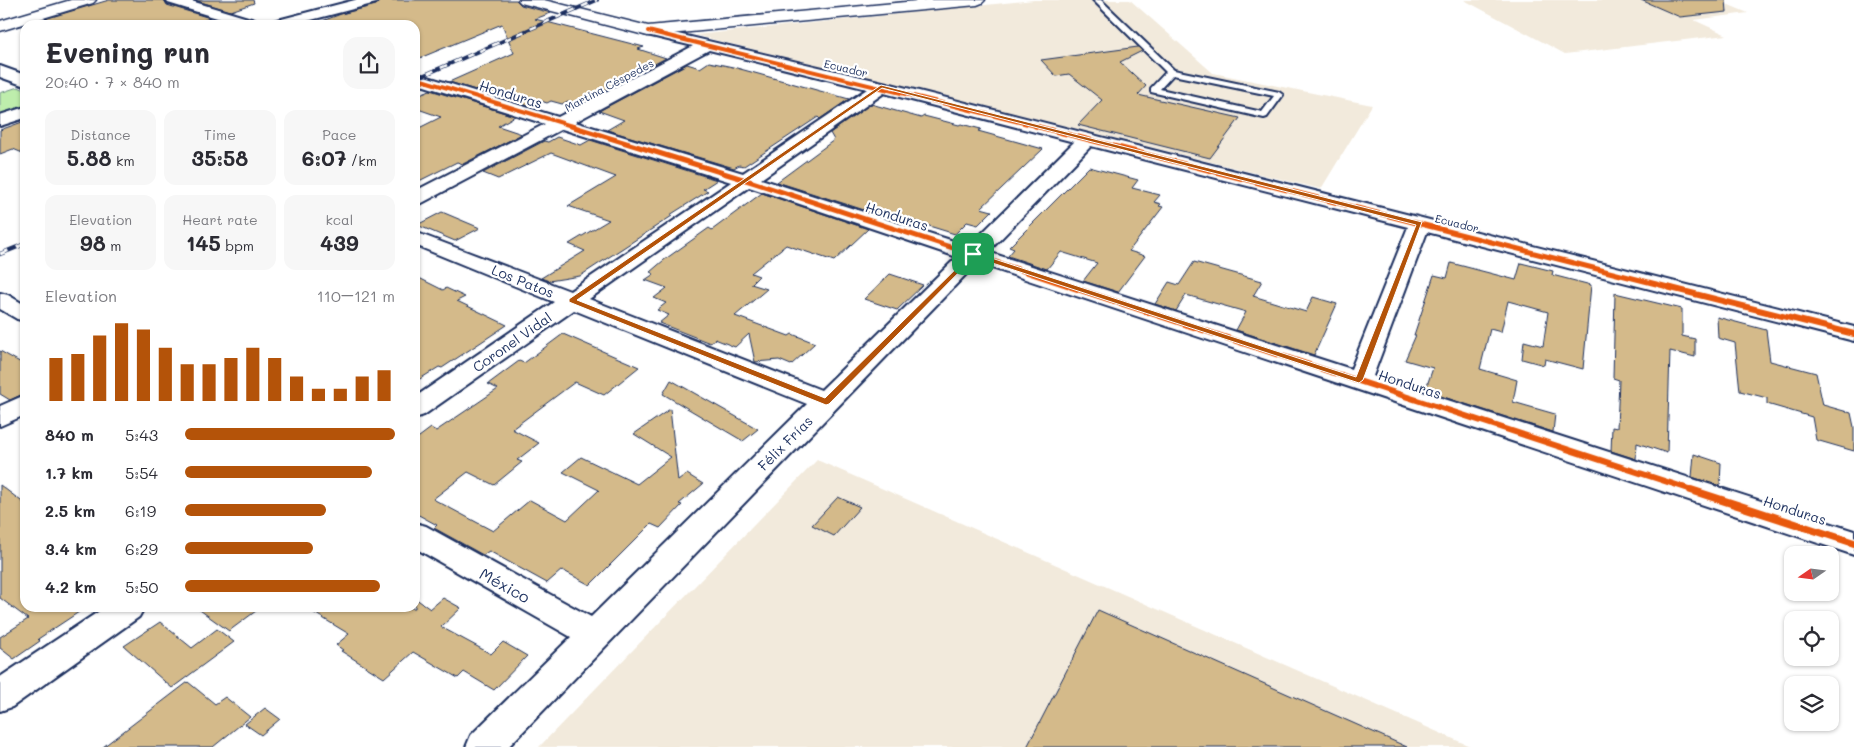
<!DOCTYPE html>
<html lang="en">
<head>
<meta charset="utf-8">
<style>
	body { margin:0; font-family:Mali,sans-serif; background:#f7f7f7; color:#2b2b33; height:100vh; display:flex; flex-direction:column; font-size:19px; white-space:nowrap }
	* { box-sizing:border-box; margin:0 }
	p { font-size:16px; color:#7c7c81 }
	.icon { flex:none; width:28px; height:28px; fill:none; stroke:currentColor; stroke-width:2; stroke-linecap:round; stroke-linejoin:round }
	.map { position:relative; flex:1; overflow:hidden }
	.panel { position:absolute; left:20px; top:20px; width:400px; height:592px; display:flex; flex-direction:column; background:#fff; border-radius:15px; box-shadow:0 1px 4px #0004 }
	.panel>* { flex:none }
	.needle { width:32px; rotate:256deg }
	.tools { position:absolute; left:1784px; top:546px; display:grid; gap:10px }
	.tools a { display:grid; place-items:center; width:55px; height:55px; border-radius:10px; background:#fff; box-shadow:0 1px 4px #0004; font-size:25px }
	.pin { position:absolute; display:grid; place-items:center; width:42px; height:42px; color:#fff; margin:-21px; border-radius:10px; box-shadow:0 2px 8px #0006 }
	.round { display:grid; place-items:center; flex:none; width:52px; height:52px; border-radius:15px; background:#f7f7f7 }
	.summary { display:flex; align-items:center; justify-content:space-between; height:85px; padding:0 25px }
	h1 { font-size:28px; font-weight:800; line-height:38px }
	.metrics { display:grid; grid-template-columns:repeat(3,1fr); gap:8px; height:85px; padding:5px 25px }
	.metrics div { display:grid; align-content:center; border-radius:12px; background:#f7f7f7; text-align:center }
	.metrics b { font-size:21px; font-weight:800 }
	.metrics small { font-size:14px; font-weight:400 }
	.metrics p { font-size:14px }
	.chart { height:140px; padding:10px 25px }
	.chart p { display:flex; justify-content:space-between }
	.chart svg { width:100%; height:90px; margin-top:5px; stroke:#b45309; stroke-width:6 }
	ul { padding:0 25px; list-style:none; font-size:16px }
	li { display:grid; grid-template-columns:80px 60px 1fr; align-items:center; height:38px }
	li i { height:12px; border-radius:6px; background:#b45309 }
	.map>svg:first-child { display:block }
	.built { fill:#f2eadc }
	.green { fill:#beedac; stroke:#6c8e85 }
	.building { fill:#d4ba8a; stroke:#1b2f5e }
	.lines { fill:none; stroke-linecap:round; stroke-linejoin:round }
	.service-casing { stroke:#1b2f5e; stroke-width:4 }
	.minor-casing { stroke:#1b2f5e; stroke-width:4 }
	.tertiary-casing { stroke:#1b2f5e; stroke-width:3 }
	.secondary-casing { stroke:#1b2f5e; stroke-width:3 }
	.service { fill:#fff; fill-rule:evenodd }
	.minor { fill:#fff; fill-rule:evenodd }
	.tertiary { fill:#fff; fill-rule:evenodd }
	.secondary { fill:#fff; fill-rule:evenodd }
	.rail-far1-casing { stroke:#1b2f5e; stroke-width:4 }
	.rail-casing { stroke:#1b2f5e; stroke-width:4.5 }
	.rail-far1 { stroke:#fff; stroke-width:2.5; stroke-dasharray:7; stroke-linecap:butt }
	.rail { stroke:#fff; stroke-width:3; stroke-dasharray:9; stroke-linecap:butt }
	.cycleway-far3-casing { stroke:#fff; stroke-width:5.5 }
	.cycleway-far2-casing { stroke:#fff; stroke-width:8 }
	.cycleway-far1-casing { stroke:#fff; stroke-width:9 }
	.cycleway-casing { stroke:#fff; stroke-width:11 }
	.cycleway-far3 { stroke:#e8590c; stroke-width:4 }
	.cycleway-far2 { stroke:#e8590c; stroke-width:5 }
	.cycleway-far1 { stroke:#e8590c; stroke-width:6 }
	.cycleway { stroke:#e8590c; stroke-width:8 }
	.route { fill:#b45309; stroke:#fff; fill-rule:evenodd }
	.labels { text-anchor:middle; dominant-baseline:central; stroke-width:4.5; stroke-linejoin:round; paint-order:stroke }
	.far-street-label { font-size:11px; fill:#1b2f5e; stroke:#fff }
	.street-label { font-size:14px; fill:#1b2f5e; stroke:#fff }
	.near-street-label { font-size:16px; fill:#1b2f5e; stroke:#fff }
</style>
</head>
<body>
<div class="map">
<svg width="1854" height="747" viewBox="0 0 1854 747">
	<rect width="100%" height="100%" fill="#fff"/>
	<filter id="ink" filterUnits="userSpaceOnUse"><feTurbulence type="fractalNoise" baseFrequency=".02" numOctaves="2"/><feDisplacementMap in="SourceGraphic" scale="10" xChannelSelector="R" yChannelSelector="G"/><feConvolveMatrix kernelMatrix="1 2 1 2 8 2 1 2 1" color-interpolation-filters="sRGB"/></filter>
	<g filter="url(#ink)">
		<path class="built" d="M1034,0H1130L1213,73L1372,105L1321,189L695,35Z
			M1464,0H1717L1748,13L1694,20L1727,35L1565,54Z
			M817,460L1472,747H539Z"/>
		<path class="green" d="M18,87L25,90V108L0,117V93Z"/>
		<path class="building" d="M109,0H164L167,5L210,18L190,25H39L38,21Z
			M194,0H253L254,3L231,11Z
			M380,0H516L521,5L551,13L535,19L644,47L638,49L666,58L578,104L568,101L562,104L551,101L547,103L541,101L532,107L449,82L514,53L502,24L415,60V25H317V23L341,14L376,5Z
			M1641,0H1726L1727,12L1680,17Z
			M1138,47L1142,51L1120,62L1146,86L1138,95L1240,118L1210,158L1078,125L1102,100L1069,74L1056,76L1041,60Z
			M709,62L733,67L849,99L820,119L818,117L744,166L739,165L734,168L607,130L624,120L599,111L687,64L700,68Z
			M430,90L515,116L498,126L522,134L463,164L457,162L415,183V130L441,117L415,108V96Z
			M871,104L921,118L924,116L959,125L961,124L981,129L978,131L1043,149L981,208L992,211L978,225L967,222L955,234L887,213L883,216L777,182L834,140L830,133Z
			M25,121V154L13,149L0,154V130Z
			M557,137L581,145L590,140L717,180L703,189L708,191L670,215L672,216L580,276L549,281L541,278L585,251L569,244L609,220L568,206L616,177L551,153L498,179L483,173L544,141L548,142Z
			M1089,167L1138,180L1132,188L1160,195L1154,202L1161,204L1159,206L1163,207L1129,251L1145,256L1118,292L1083,281L1097,263L1061,252L1047,269L1008,256L1014,249L1009,247Z
			M762,193L868,229L834,261L786,245L751,273L759,276L751,284L767,289L735,316L789,336L792,334L815,343L791,365L779,360L755,362L749,334L735,347L715,339L710,343L659,323L669,315L657,310L666,303L654,298L667,288L645,280L654,274L650,272L664,260L709,228L712,230Z
			M442,212L480,228L455,241L417,225Z
			M1194,262L1262,281L1253,296L1306,312L1313,297L1337,304L1314,355L1236,330L1246,312L1186,295L1176,311L1155,304L1169,282L1179,285Z
			M1451,263L1516,280L1521,263L1553,271L1552,275L1591,285L1583,369L1545,359L1544,365L1522,359L1524,341L1543,346L1548,312L1508,301L1501,332L1490,329L1480,369L1517,380L1513,402L1555,414L1553,432L1425,391L1433,368L1405,360L1416,335H1414L1434,275L1447,278Z
			M890,274L923,285L897,310L864,299Z
			M415,276L443,290L446,288L465,297L457,301L507,325L442,368L439,367L415,382Z
			M1615,293L1682,309V336L1695,339V357L1670,351L1667,453L1637,443L1636,459L1611,451L1612,427L1617,428L1619,380L1613,378Z
			M1717,317L1766,330L1770,361L1816,373L1823,405L1851,413L1854,427V451L1816,440L1812,417L1767,404V398L1740,391L1735,343L1718,338Z
			M563,334L639,367L604,395L575,382L512,429L539,443L517,460L522,462L494,485L468,472L433,499L493,531L530,500L567,520L599,490L563,472L581,457L637,484L671,457L634,434L670,409L678,481L687,474L703,484L679,504L682,505L660,528L651,524L590,585L562,570L547,583L489,551L483,555L434,528L437,525L415,513V440L431,428L436,431L498,389L488,384L519,361L524,363Z
			M0,351L25,365V393L10,400L0,394Z
			M671,380L758,429L743,441L663,394Z
			M1694,454L1721,463L1720,486L1692,477Z
			M0,485L25,504V608H85L38,639L40,641L14,659L0,648V637L28,619L0,598Z
			M838,497L860,507L834,536L812,525Z
			M415,598L430,609L443,598L461,608L441,627L491,654L503,642L527,656L494,690L464,672L458,678L413,652L384,678L341,651L343,650L336,645L349,634L306,608H415Z
			M197,608H260L229,631Z
			M1098,610L1407,747H1027Z
			M160,622L192,648L217,629L234,642L172,688L124,646Z
			M188,682L215,704L225,697L250,717L213,747H103Z
			M265,708L280,719L261,735L245,724Z"/>
		<g class="lines">
			<defs>
				<path id="service" d="M1093,0H1101L1174,70L1279,92L1283,95L1267,117L1264,118L1151,92V88L1166,72ZM1173,75L1274,96L1262,112L1160,89Z"/>
				<path id="minor" d="M166,0H188L261,22L263,25H240L168,3Z
					M355,0H378L376,3L292,25H268L270,22Z
					M648,27L887,83L1854,327V341L1427,232L1373,376L1854,531V555L977,263L508,747H466L471,735L571,637L415,548V523L426,526L591,617L807,404L574,310L424,415L415,418V397L554,302L415,245V232L570,291L731,182L562,129L422,203L415,205V191L545,124L415,83V73L558,117L693,46L643,34L641,31L643,28ZM709,50L867,89L743,173L575,122ZM884,93L1074,142L969,246L761,179ZM1091,146L1408,227L1351,369L988,252ZM749,187L957,257L821,390L589,299Z
					M0,66L25,75V86L0,77Z
					M25,107V118L0,126V115Z
					M0,293L8,295L25,305V321L17,319L0,309Z
					M25,395V415L0,426V406Z
					M104,608H144L139,617L12,707L0,711V677Z"/>
				<path id="tertiary" d="M71,0H96L93,3L0,31V21Z"/>
				<path id="secondary" d="M518,0H544L648,26L927,0H985L982,3L977,5L648,36L521,3Z"/>
			</defs>
			<use href="#service" class="service-casing"/>
			<use href="#minor" class="minor-casing"/>
			<use href="#tertiary" class="tertiary-casing"/>
			<use href="#secondary" class="secondary-casing"/>
			<use href="#service" class="service"/>
			<use href="#minor" class="minor"/>
			<use href="#tertiary" class="tertiary"/>
			<use href="#secondary" class="secondary"/>
			<defs>
				<path id="rail-far1" d="M415,79L597,0"/>
				<path id="rail" d="M0,254L25,244"/>
			</defs>
			<use href="#rail-far1" class="rail-far1-casing"/>
			<use href="#rail" class="rail-casing"/>
			<use href="#rail-far1" class="rail-far1"/>
			<use href="#rail" class="rail"/>
			<defs>
				<path id="cycleway-far3" d="M648,31L1040,127
					M415,78L575,127"/>
				<path id="cycleway-far2" d="M571,126L746,180L1075,288
					M1035,126L1672,288"/>
				<path id="cycleway-far1" d="M1071,287L1695,491
					M1667,287L1854,334"/>
				<path id="cycleway" d="M1691,490L1854,543"/>
			</defs>
			<use href="#cycleway-far3" class="cycleway-far3-casing"/>
			<use href="#cycleway-far2" class="cycleway-far2-casing"/>
			<use href="#cycleway-far1" class="cycleway-far1-casing"/>
			<use href="#cycleway" class="cycleway-casing"/>
			<use href="#cycleway-far3" class="cycleway-far3"/>
			<use href="#cycleway-far2" class="cycleway-far2"/>
			<use href="#cycleway-far1" class="cycleway-far1"/>
			<use href="#cycleway" class="cycleway"/>
		</g>
	</g>
	<path class="route" d="M881,85L1422,222L1363,380L1359,383L1356,382L974,257L829,404L826,405L569,302V299ZM882,88L1416,225L1356,377L973,252L825,398L577,300Z"/>
	<g class="labels">
		<g class="far-street-label">
			<text transform="translate(846 68) rotate(13)">Ecuador</text>
			<text transform="translate(609 85) rotate(-28)">Martina Céspedes</text>
			<text transform="translate(1457 223) rotate(14)">Ecuador</text>
		</g>
		<g class="street-label">
			<text transform="translate(511 94) rotate(17)">Honduras</text>
			<text transform="translate(897 216) rotate(18)">Honduras</text>
			<text transform="translate(523 281) rotate(22)">Los Patos</text>
			<text transform="translate(512 342) rotate(-35)">Coronel Vidal</text>
			<text transform="translate(1410 384) rotate(18)">Honduras</text>
			<text transform="translate(785 443) rotate(-45)">Félix Frías</text>
			<text transform="translate(1795 510) rotate(18)">Honduras</text>
		</g>
		<g class="near-street-label">
			<text transform="translate(505 585) rotate(29)">México</text>
		</g>
	</g>
</svg>
<div class="tools">
<a><svg class="needle" viewBox="-14 -14 28 28"><path d="M0-13l5 13h-10z" fill="#e53935"/><path d="M0 13l5-13h-10z" fill="#7c7c81"/></svg></a>
<a><svg class="icon" aria-label="locate" viewBox="0 0 24 24"><circle cx="12" cy="12" r="6"/><path d="M12 2v4M12 18v4M2 12h4M18 12h4"/></svg></a>
<a><svg class="icon" aria-label="layers" viewBox="0 0 24 24"><path d="M12 4l9 5-9 5-9-5zM3 14l9 5 9-5"/></svg></a>
</div>
<div class="pin" style="left:973px;top:254px;background:#1e9e55"><svg class="icon" aria-label="arrive" viewBox="0 0 24 24"><path d="M6 21V4h12l-3 4 3 4H6"/></svg></div>
<section class="panel">
<div class="summary"><div><h1>Evening run</h1><p>20:40 · 7 × 840 m</p></div><a class="round"><svg class="icon" aria-label="share" viewBox="0 0 24 24"><path d="M12 15V3M7 8l5-5 5 5M5 13v7h14v-7"/></svg></a></div>
<div class="metrics">
<div><p>Distance</p><b>5.88<small> km</small></b></div>
<div><p>Time</p><b>35:58</b></div>
<div><p>Pace</p><b>6:07<small> /km</small></b></div>
</div>
<div class="metrics">
<div><p>Elevation</p><b>98<small> m</small></b></div>
<div><p>Heart rate</p><b>145<small> bpm</small></b></div>
<div><p>kcal</p><b>439</b></div>
</div>
<div class="chart"><p><span>Elevation</span>110–121 m</p>
<svg viewBox="0 0 160 44" preserveAspectRatio="none"><path d="M5 44V23M15 44V21M25 44V12M35 44V6M45 44V9M55 44V18M65 44V26M75 44V26M85 44V23M95 44V18M105 44V23M115 44V32M125 44V38M135 44V38M145 44V32M155 44V29"/></svg>
</div>
<ul>
<li><b>840 m</b>5:43<i style="width:100%"></i></li>
<li><b>1.7 km</b>5:54<i style="width:89%"></i></li>
<li><b>2.5 km</b>6:19<i style="width:67%"></i></li>
<li><b>3.4 km</b>6:29<i style="width:61%"></i></li>
<li><b>4.2 km</b>5:50<i style="width:93%"></i></li>
</ul>
</section>
</div>
</body>
</html>
